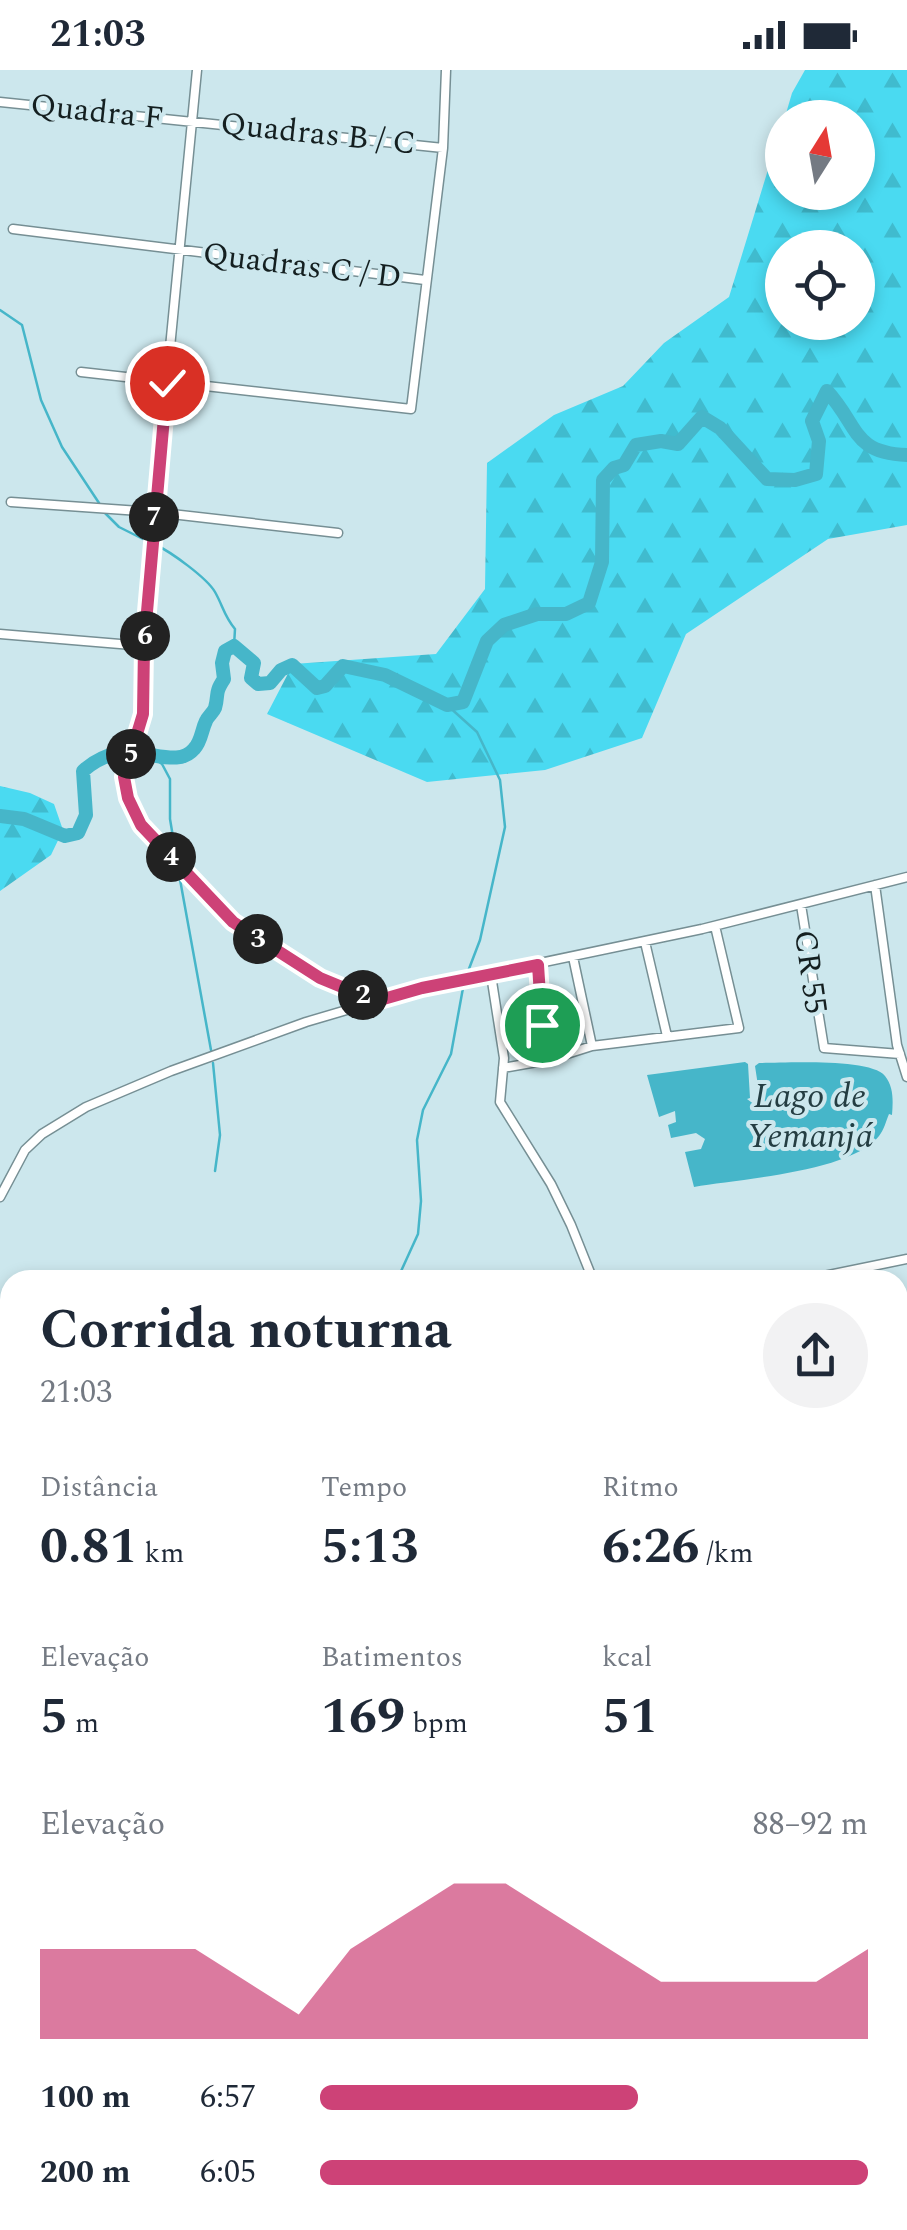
<!DOCTYPE html>
<html lang="pt">
<head>
<meta charset="utf-8">
<style>
	body { margin:0; font-family:Spectral,serif; background:#f2f2f3; color:#1f2937; height:100vh; display:flex; flex-direction:column; font-size:38px; white-space:nowrap }
	* { box-sizing:border-box; margin:0 }
	p { font-size:32px; color:#747a83 }
	.icon { flex:none; width:55px; height:55px; fill:none; stroke:currentColor; stroke-width:2; stroke-linecap:round; stroke-linejoin:round }
	.map { position:relative; flex:1; overflow:hidden }
	.drawer { position:absolute; left:0px; top:1200px; width:908px; height:960px; display:flex; flex-direction:column; background:#fff; border-radius:30px 30px 0 0; box-shadow:0 5px 15px #0003 }
	.drawer>* { flex:none }
	.needle { width:65px; rotate:11deg }
	.fabs { position:absolute; left:765px; top:30px; display:grid; gap:20px }
	.fabs a { display:grid; place-items:center; width:110px; height:110px; border-radius:50%; background:#fff; box-shadow:0 5px 15px #0003; font-size:50px }
	.pin { position:absolute; display:grid; place-items:center; width:85px; height:85px; color:#fff; margin:-42px; border:5px solid #fff; border-radius:50%; box-shadow:0 2px 10px #0007 }
	.km { position:absolute; width:50px; height:50px; margin:-25px; border-radius:50%; background:#222; color:#fff; font-size:28px; line-height:50px; text-align:center }
	.round { display:grid; place-items:center; flex:none; width:105px; height:105px; border-radius:52px; background:#f2f2f3 }
	.headline { display:flex; align-items:center; justify-content:space-between; height:170px; padding:0 40px }
	h1 { font-size:55px; font-weight:700; line-height:75px }
	.figures { display:grid; grid-template-columns:repeat(3,1fr); gap:15px; height:170px; padding:10px 40px }
	.figures div { display:grid; align-content:center }
	.figures b { font-size:50px; font-weight:700 }
	.figures small { font-size:28px; font-weight:400 }
	.figures p { font-size:28px }
	.chart { height:280px; padding:20px 40px }
	.chart p { display:flex; justify-content:space-between }
	.chart svg { width:100%; height:180px; margin-top:10px; fill:#cd4277; opacity:.7 }
	ul { padding:0 40px; list-style:none; font-size:32px }
	li { display:grid; grid-template-columns:160px 120px 1fr; align-items:center; height:75px }
	li i { height:25px; border-radius:12px; background:#cd4277 }
	.status { display:flex; justify-content:space-between; align-items:center; height:70px; padding:0 50px; background:#fff; direction:ltr }
	.status svg { height:28px; fill:currentColor }
	.map>svg:first-child { display:block }
	.forest { fill:url(#forest-firs); fill-rule:evenodd }
	.water { fill:#46b6c9 }
	.lines { fill:none; stroke-linecap:round; stroke-linejoin:round }
	.stream { stroke:#46b6c9; stroke-width:2.5 }
	.river { stroke:#46b6c9; stroke-width:14 }
	.minor-casing { stroke:#768f94; stroke-width:11 }
	.primary-casing { stroke:#0793a5; stroke-width:15 }
	.minor { stroke:#fff; stroke-width:8 }
	.primary { stroke:#66e4f4; stroke-width:11 }
	.route-casing { stroke:#fff; stroke-width:20 }
	.route { stroke:#cd4277; stroke-width:12 }
	.labels { text-anchor:middle; dominant-baseline:central; stroke-width:8; stroke-linejoin:round; paint-order:stroke }
	.street-label { font-size:32px; fill:#141f20; stroke:#cce7ed }
	.water-label { font-size:35px; font-style:italic; fill:#243d42; stroke:#cce7ed }
</style>
</head>
<body>
<div class="status"><b>21:03</b><svg viewBox="0 0 49 12"><path d="M0 12V9h3v3zM5 12V6h3v6zM10 12V3h3v9zM15 12V0h3v12zM26 1h20v11H26zM47 4h2v5h-2z"/></svg></div>
<div class="map">
<svg width="907" height="2160" viewBox="0 0 907 2160">
	<defs>
		<pattern id="forest-firs" width="22" height="20" patternUnits="userSpaceOnUse" patternTransform="scale(2.5)"><rect width="22" height="20" fill="#4adaf1"/><path d="M5 1l3.5 6h-7zM16 11l3.5 6h-7z" fill="#40bbce"/></pattern>
	</defs>
	<rect width="100%" height="100%" fill="#cce7ed"/>
	<path class="forest" d="M805,0H907V455L828,469L686,564L642,668L545,700L427,712L267,644L293,594L436,584L485,519L487,393L554,345L623,316L664,273L729,227L782,54V122H858V48L785,47L792,23ZM782,178H858V252H782Z
		M0,716L30,723L54,734L63,760L51,785L0,821Z"/>
	<path class="water" d="M745,992L748,994L750,1028L747,1029L755,1035L760,1029L755,996L759,993C784,993 871,988 885,1006C894,1017 893,1032 892,1045L889,1044C886,1051 884,1060 879,1066C851,1102 740,1109 694,1117L685,1082L701,1079L705,1069L696,1063L671,1068L668,1055L676,1052L675,1041L659,1047L647,1005Z"/>
	<g class="lines">
		<path class="stream" d="M0,240L22,255L41,330L62,377L99,433
			M102,440L119,457L149,472
			M156,475C171,482 207,508 215,522C223,536 224,546 235,559L234,576
			M447,635L477,662L500,710L505,757L480,870L467,904
			M148,684L162,694L170,709V749L176,785
			M179,804L211,980
			M213,993L220,1065L215,1101
			M397,1210L418,1164L421,1131L417,1070L423,1040L451,984L463,918
			M0,1420L10,1431
			M0,2138L10,2135
			M81,2150L85,2160"/>
		<path class="river" d="M0,746L24,749L65,766L78,763L86,745L83,701C127,660 172,705 194,679C202,670 201,661 206,651C208,646 213,643 215,638C219,624 214,624 224,609L222,593L225,581L234,576L254,593L251,608L258,614L270,613L281,600L292,595L317,618L325,616L343,596L385,605L447,635L463,632L487,571L504,555L537,544H566L589,533L602,492L603,410L614,398L624,395L636,375L661,371L678,374L702,347L720,358L767,409L795,410L816,404L819,371L812,351L827,321C859,356 852,383 907,385"/>
		<defs>
			<path id="minor" d="M197,0L154,442L144,576L143,644L125,707L128,728L141,755L233,852L320,908L380,930
				M0,32L443,78
				M13,159L425,210
				M81,302L411,339L443,78L446,0
				M11,432L154,442L338,463
				M0,564L144,576
				M875,815L897,975L907,1007
				M801,835L824,978L900,984
				M645,872L667,966
				M573,887L592,976
				M538,895L541,955L548,990
				M491,905L504,988L500,1032L551,1114L571,1155L593,1210
				M503,998L548,990L592,976L739,958L715,856
				M0,1127L25,1080L42,1064L86,1037L171,1001L306,952L421,918L702,859L907,807
				M804,1210L907,1189
				M898,1281L907,1279
				M898,1359L907,1357
				M898,1438L907,1436
				M0,1475L10,1492
				M898,1517L907,1515
				M0,1560L10,1557
				M898,1595L907,1593
				M0,1628L10,1629
				M898,1669L907,1667
				M898,1720L907,1721
				M0,1768L10,1770
				M898,1779L907,1766
				M0,1871L10,1873
				M0,1944L10,1947
				M555,2150L633,2160
				M437,2160V2150
				M652,2160L654,2150
				M715,2160H727"/>
			<path id="primary" d="M898,1813L907,1796
				M747,2160L751,2150"/>
		</defs>
		<use href="#minor" class="minor-casing"/>
		<use href="#primary" class="primary-casing"/>
		<use href="#minor" class="minor"/>
		<use href="#primary" class="primary"/>
	</g>
	<g class="lines">
		<defs>
			<path id="route" d="M167,313L144,576L143,644L124,707L128,728L141,755L233,852L320,908L354,922L380,930L422,918L538,895L542,955"/>
		</defs>
		<use href="#route" class="route-casing"/>
		<use href="#route" class="route"/>
	</g>
	<g class="labels">
		<g class="street-label">
			<text transform="translate(97 42) rotate(6)">Quadra F</text>
			<text transform="translate(318 64) rotate(6)">Quadras B / C</text>
			<text transform="translate(302 196) rotate(7)">Quadras C / D</text>
			<text transform="translate(810 902) rotate(82)">CR 55</text>
		</g>
		<g class="water-label">
			<text x="810" y="1026">Lago de<tspan x="810" dy="40">Yemanjá</tspan></text>
		</g>
	</g>
</svg>
<div class="fabs">
<a><svg class="needle" viewBox="-14 -14 28 28"><path d="M0-13l5 13h-10z" fill="#e53935"/><path d="M0 13l5-13h-10z" fill="#747a83"/></svg></a>
<a><svg class="icon" aria-label="locate" viewBox="0 0 24 24"><circle cx="12" cy="12" r="6"/><path d="M12 2v4M12 18v4M2 12h4M18 12h4"/></svg></a>
</div>
<div class="pin" style="left:542px;top:955px;background:#1e9e55"><svg class="icon" aria-label="arrive" viewBox="0 0 24 24"><path d="M6 21V4h12l-3 4 3 4H6"/></svg></div>
<div class="pin" style="left:167px;top:313px;background:#d93025"><svg class="icon" aria-label="check" viewBox="0 0 24 24"><path d="M5 12l5 5 9-10"/></svg></div>
<b class="km" style="left:363px;top:925px">2</b>
<b class="km" style="left:258px;top:869px">3</b>
<b class="km" style="left:171px;top:787px">4</b>
<b class="km" style="left:131px;top:684px">5</b>
<b class="km" style="left:145px;top:566px">6</b>
<b class="km" style="left:154px;top:447px">7</b>
<section class="drawer">
<div class="headline"><div><h1>Corrida noturna</h1><p>21:03</p></div><a class="round"><svg class="icon" aria-label="share" viewBox="0 0 24 24"><path d="M12 15V3M7 8l5-5 5 5M5 13v7h14v-7"/></svg></a></div>
<div class="figures">
<div><p>Distância</p><b>0.81<small> km</small></b></div>
<div><p>Tempo</p><b>5:13</b></div>
<div><p>Ritmo</p><b>6:26<small> /km</small></b></div>
</div>
<div class="figures">
<div><p>Elevação</p><b>5<small> m</small></b></div>
<div><p>Batimentos</p><b>169<small> bpm</small></b></div>
<div><p>kcal</p><b>51</b></div>
</div>
<div class="chart"><p><span>Elevação</span>88–92 m</p>
<svg viewBox="0 0 160 44" preserveAspectRatio="none"><path d="M0 44V22L10 22L20 22L30 22L40 30L50 38L60 22L70 14L80 6L90 6L100 14L110 22L120 30L130 30L140 30L150 30L160 22V44z"/></svg>
</div>
<ul>
<li><b>100 m</b>6:57<i style="width:58%"></i></li>
<li><b>200 m</b>6:05<i style="width:100%"></i></li>
</ul>
</section>
</div>
</body>
</html>
